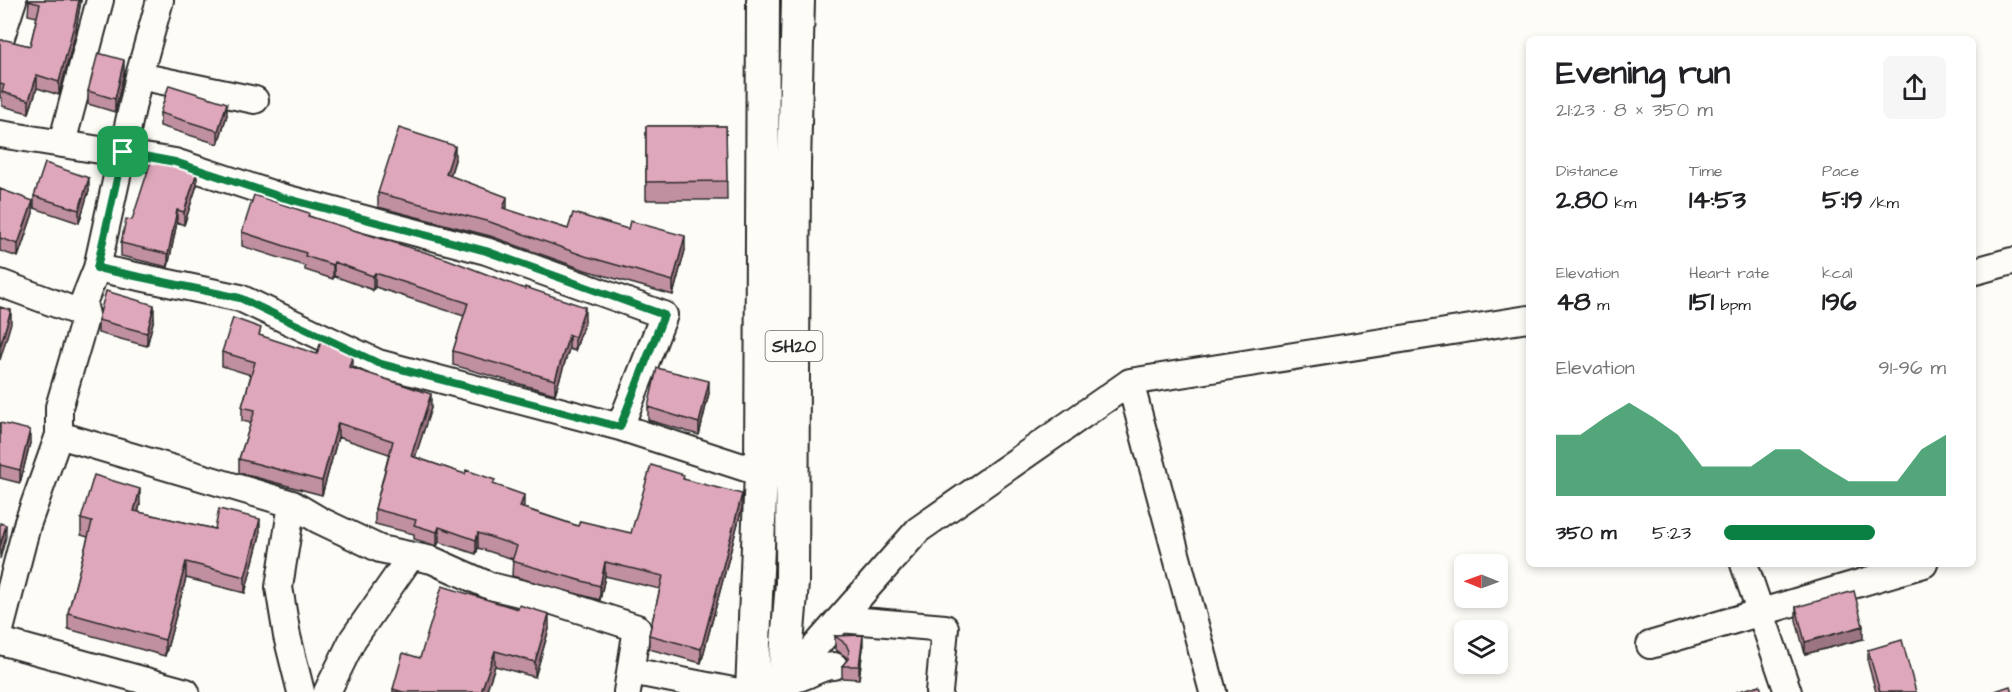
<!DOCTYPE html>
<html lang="en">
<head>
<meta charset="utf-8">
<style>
	body { margin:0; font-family:"Architects Daughter",sans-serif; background:#f6f6f6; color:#202124; height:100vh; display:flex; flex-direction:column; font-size:22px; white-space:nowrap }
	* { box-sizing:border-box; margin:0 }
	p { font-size:20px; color:#757577 }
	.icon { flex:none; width:33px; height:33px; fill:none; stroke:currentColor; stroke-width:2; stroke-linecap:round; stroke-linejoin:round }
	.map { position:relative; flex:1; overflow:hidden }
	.sheet { position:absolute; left:1526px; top:36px; width:450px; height:531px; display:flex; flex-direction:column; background:#fff; border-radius:9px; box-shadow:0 3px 9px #0003 }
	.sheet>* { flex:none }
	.needle { width:39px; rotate:271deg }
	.tools { position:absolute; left:1454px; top:554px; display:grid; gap:12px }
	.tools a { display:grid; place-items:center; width:54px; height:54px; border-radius:9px; background:#fff; box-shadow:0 3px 9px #0003; font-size:30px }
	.pin { position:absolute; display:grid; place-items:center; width:51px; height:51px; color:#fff; margin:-26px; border-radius:12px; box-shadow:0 3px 9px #0006 }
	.round { display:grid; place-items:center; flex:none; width:63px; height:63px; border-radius:9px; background:#f6f6f6 }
	.summary { display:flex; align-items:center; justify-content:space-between; height:102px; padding:0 30px }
	h1 { font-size:33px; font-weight:700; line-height:45px }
	.figures { display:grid; grid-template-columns:repeat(3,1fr); gap:9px; height:102px; padding:6px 30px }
	.figures div { display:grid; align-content:center }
	.figures b { font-size:26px; font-weight:700 }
	.figures small { font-size:16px; font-weight:400 }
	.figures p { font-size:16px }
	.chart { height:168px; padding:12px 30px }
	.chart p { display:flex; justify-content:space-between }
	.chart svg { width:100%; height:108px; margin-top:6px; fill:#0b8043; opacity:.7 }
	ul { padding:0 30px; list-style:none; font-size:20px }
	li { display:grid; grid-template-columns:96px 72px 1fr; align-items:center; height:45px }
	li i { height:15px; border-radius:8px; background:#0b8043 }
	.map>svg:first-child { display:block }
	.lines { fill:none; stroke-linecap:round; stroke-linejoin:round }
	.minor-casing { stroke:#2b2b2b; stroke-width:30 }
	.major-casing { stroke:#2b2b2b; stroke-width:36 }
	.minor { stroke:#fdfcf7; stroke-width:26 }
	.major { stroke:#fdfcf7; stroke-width:32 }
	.wall { fill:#c090a1; stroke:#2b2b2b; stroke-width:1.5 }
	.shaded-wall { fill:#9c7583; stroke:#2b2b2b; stroke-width:1.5 }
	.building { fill:#dfa7bb; stroke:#2b2b2b; stroke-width:1.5 }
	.route-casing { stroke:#fff; stroke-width:12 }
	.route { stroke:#0b8043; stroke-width:8 }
	.labels { text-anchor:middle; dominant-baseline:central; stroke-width:4.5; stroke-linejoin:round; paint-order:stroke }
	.shield { fill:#fdfcf7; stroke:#6a6a68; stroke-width:1.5 }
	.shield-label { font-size:18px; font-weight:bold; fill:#2b2b2b }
</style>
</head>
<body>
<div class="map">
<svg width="2012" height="692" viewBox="0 0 2012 692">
	<rect width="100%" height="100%" fill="#fdfcf7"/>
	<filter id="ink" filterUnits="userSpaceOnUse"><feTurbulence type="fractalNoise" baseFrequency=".0167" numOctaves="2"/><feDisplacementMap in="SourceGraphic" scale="12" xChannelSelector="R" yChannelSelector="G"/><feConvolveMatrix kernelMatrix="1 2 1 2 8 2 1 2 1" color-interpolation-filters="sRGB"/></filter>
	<g filter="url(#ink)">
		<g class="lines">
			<defs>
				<path id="minor" d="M0,40L13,0
					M139,76L255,100
					M0,134L175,162L281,197L486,251L664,315L620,427
					M62,143L100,0
					M97,268L139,76L160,0
					M1972,272L2012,261
					M0,283L86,315L83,303L97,268L240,298L378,363L620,427L761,473
					M1130,382L1213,692
					M59,435L292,504
					M1744,564L1788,692
					M840,619L945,628L939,692
					M0,630L27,525L59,435V407L86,315
					M0,641L186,692
					M1650,645L1924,564
					M631,671L738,692
					M791,680C809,677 818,666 834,666
					M776,685L785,681L918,530L1130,382L1528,319
					M301,692L287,636L279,587L292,504L319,520L380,549L432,560L490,586L553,601L637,628L627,692
					M327,692L353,639L411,556"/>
				<path id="major" d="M752,692L761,473L763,0
					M783,692L792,583L794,166L798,0"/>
			</defs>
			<use href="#minor" class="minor-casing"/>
			<use href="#major" class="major-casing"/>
			<use href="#minor" class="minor"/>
			<use href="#major" class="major"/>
		</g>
		<path class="wall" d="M29,0H81L75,35L59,95L37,88L29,113L2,106V98H0V40L30,46L37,17L28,15Z
			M124,73L115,112L88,104V91Z
			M160,113L227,115L218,144L160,126Z
			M646,126H726L727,200H646Z
			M455,160L450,176L507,210L568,229L685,250L673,295L585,270L490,236L378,207V193Z
			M197,185L184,225L177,222L168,267L121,256V243L132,220Z
			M0,189L33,213L18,257L0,251Z
			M89,190L79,223L34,208V196Z
			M309,216L585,321L575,351L569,349L555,394L453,365V351L464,316L375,287L373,290L334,276L333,279L305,270V266L242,246V232Z
			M154,318L147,346L98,333V320Z
			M261,336L353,368L431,408L415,457L495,485L524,508L578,526L631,533L684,479L742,508L701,663L649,649V635L660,589L605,576L600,600L512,576L513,559L478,548L476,554L439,542L437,546L414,539V534L375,524V509L389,454L338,437L322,495L239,473V459L251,423L242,421V407L251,375L222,366V352Z
			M709,393L699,435L648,420V407Z
			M0,423L30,443L20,483L0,478Z
			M140,505L138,512L215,529L260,535L245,593L186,578L165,656L68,629V613L88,537L81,535V519Z
			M1796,607L1863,639L1805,654L1796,620Z
			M549,629L535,677L495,666L486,692H393V689L420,658Z
			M835,636L863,648L859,679L842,678V666L847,660L846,657L835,649Z
			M1868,650L1916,692H1876L1868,663Z"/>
		<path class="shaded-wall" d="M79,0H81L75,35L59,95V82Z
			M124,60V73L115,112V99Z
			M37,75V88L29,113V100Z
			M227,103V115L218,144V131Z
			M455,146V160L446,189V174Z
			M197,172V185L184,225V212Z
			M89,178V190L79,223V210Z
			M507,197V211L503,208Z
			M33,201V213L18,257V244Z
			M177,210V222L168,267V254Z
			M685,236V250L673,295V281Z
			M334,262V276L333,279V265Z
			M375,273V287L373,290V276Z
			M154,305V318L147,346V333Z
			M585,307V321L575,351V337Z
			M11,310V323L0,360V347Z
			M569,335V349L555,394V380Z
			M353,354V368L349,381V367Z
			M709,381V393L699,435V423Z
			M431,394V408L411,470V456Z
			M338,423V437L322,495V481Z
			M30,430V443L20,483V470Z
			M140,489V505L134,527V511Z
			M742,494V508L701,663V649Z
			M524,495V509L520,507Z
			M260,519V535L245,593V577Z
			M6,525V537L0,559V546Z
			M439,527V542L437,546V532Z
			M478,533V548L476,554V540Z
			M186,562V578L165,656V640Z
			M605,562V576L600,600V586Z
			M549,614V629L535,677V662Z
			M1863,626V639L1805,654V642Z
			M863,635V648L859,679V666Z
			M495,651V666L486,692H481Z"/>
		<path class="building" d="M29,0H79L75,21L59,82L37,75L29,100L2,92L4,85L0,84V40H6L30,46L40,4L28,1Z
			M98,53L124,60L115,99L88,91Z
			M169,85L227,103L218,131L160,113Z
			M646,126H726L727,181L646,182Z
			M399,128L455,146L446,174L507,197L503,208L568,229L573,213L628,229L630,221L685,236L673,281L585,256L490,222L378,193Z
			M151,161L197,172L184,212L177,210L168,254L121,243L126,219L132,220Z
			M45,163L89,178L79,210L34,196Z
			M0,189L33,201L18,244L0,238Z
			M254,195L309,213L308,216L447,259L525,289V287L585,307L575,337L569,335L555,380L453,351L468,303L375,273L373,276L334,262L333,265L305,256L306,253L242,232Z
			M106,291L154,305L147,333L98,320Z
			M0,307L11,310L0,347Z
			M233,318L261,328L259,335L317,354L321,341L332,344L353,354L349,367L431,394L411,456L465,474L466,470L495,480L493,484L524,495L520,507L578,526L580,521L631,533L651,465L684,475L683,479L742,494L701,649L649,635L663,576L605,562L600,586L512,561L517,546L478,533L476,540L439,527L437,532L414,525L416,520L375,509L393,441L338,423L322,481L239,459L255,410L242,407L255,362L222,352Z
			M657,368L709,381L699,423L648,407Z
			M0,423L30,430L20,470L0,465Z
			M94,475L140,489L134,511L215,529L219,509L260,519L245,577L186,562L165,640L68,613L92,522L81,519Z
			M0,523L6,525L0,546Z
			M442,586L518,609L519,605L549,614L535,662L495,651L481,692H403L393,689L403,653L420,658Z
			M1854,591L1863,626L1805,642L1796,607Z
			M863,635L859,666H842L848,659L849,651L846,644L835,636Z
			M1902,640L1916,692H1880L1868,650Z
			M1760,685L1762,692H1736Z
			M2010,686L2012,692H1992Z"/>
	</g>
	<g class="lines" filter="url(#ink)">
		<defs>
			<path id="route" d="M123,152L175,162L281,197L486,251L664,315L620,427L378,363L240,298L97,268Z"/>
		</defs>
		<use href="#route" class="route-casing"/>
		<use href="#route" class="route"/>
	</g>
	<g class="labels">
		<rect class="shield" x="765.5" y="331" width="57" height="30" rx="4.5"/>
		<g class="shield-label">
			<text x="794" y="346">SH20</text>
		</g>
	</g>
</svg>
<div class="tools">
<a><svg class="needle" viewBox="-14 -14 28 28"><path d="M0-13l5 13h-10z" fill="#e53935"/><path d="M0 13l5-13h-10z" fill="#757577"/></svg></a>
<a><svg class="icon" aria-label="layers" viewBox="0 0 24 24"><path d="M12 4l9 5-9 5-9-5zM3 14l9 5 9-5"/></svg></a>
</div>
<div class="pin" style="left:123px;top:152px;background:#1e9e55"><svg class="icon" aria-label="arrive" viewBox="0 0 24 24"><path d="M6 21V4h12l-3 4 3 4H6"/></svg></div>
<section class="sheet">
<div class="summary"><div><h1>Evening run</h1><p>21:23 · 8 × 350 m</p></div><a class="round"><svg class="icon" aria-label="share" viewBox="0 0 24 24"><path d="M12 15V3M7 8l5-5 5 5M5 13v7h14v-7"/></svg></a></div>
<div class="figures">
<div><p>Distance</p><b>2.80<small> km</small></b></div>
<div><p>Time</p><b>14:53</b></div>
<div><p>Pace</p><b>5:19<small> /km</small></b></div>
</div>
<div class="figures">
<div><p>Elevation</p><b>48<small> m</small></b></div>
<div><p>Heart rate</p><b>151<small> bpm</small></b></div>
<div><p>kcal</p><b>196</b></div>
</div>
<div class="chart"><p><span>Elevation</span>91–96 m</p>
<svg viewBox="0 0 160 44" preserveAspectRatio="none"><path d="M0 44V19L10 19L20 12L30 6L40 12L50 19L60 32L70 32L80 32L90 25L100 25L110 32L120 38L130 38L140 38L150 25L160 19V44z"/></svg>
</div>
<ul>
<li><b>350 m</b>5:23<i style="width:68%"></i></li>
</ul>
</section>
</div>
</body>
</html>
